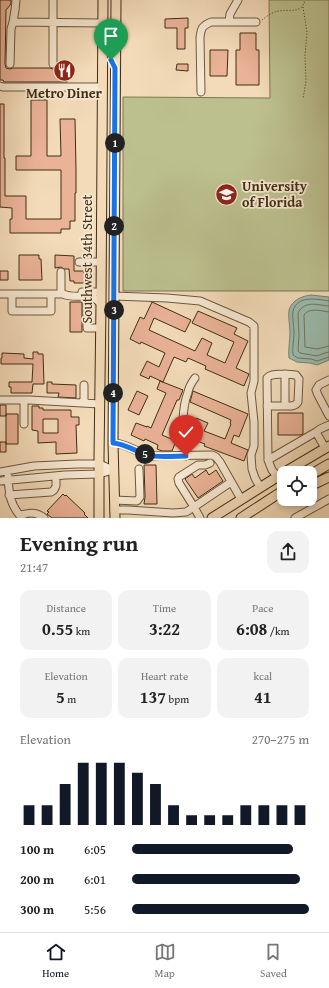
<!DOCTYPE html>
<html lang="en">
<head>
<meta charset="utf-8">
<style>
	body { margin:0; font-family:"Gentium Book Plus",serif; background:#f2f2f2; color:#222; height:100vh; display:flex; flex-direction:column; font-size:15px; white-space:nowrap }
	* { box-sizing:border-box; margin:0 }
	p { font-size:13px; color:#767676 }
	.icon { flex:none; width:22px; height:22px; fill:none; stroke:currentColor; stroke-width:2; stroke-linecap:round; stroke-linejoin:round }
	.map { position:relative; height:518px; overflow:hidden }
	.drawer { display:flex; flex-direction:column; background:#fff; flex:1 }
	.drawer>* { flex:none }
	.controls { position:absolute; left:277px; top:466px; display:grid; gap:8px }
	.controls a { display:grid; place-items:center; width:40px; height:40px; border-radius:8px; background:#fff; box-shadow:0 2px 6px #0003; font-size:20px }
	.pin { position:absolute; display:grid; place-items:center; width:34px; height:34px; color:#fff; margin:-41px -17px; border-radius:50% 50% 50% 0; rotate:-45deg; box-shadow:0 0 4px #0007 }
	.pin .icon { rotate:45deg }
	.km { position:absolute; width:20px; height:20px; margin:-10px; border-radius:50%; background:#222; color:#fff; font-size:11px; line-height:20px; text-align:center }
	.round { display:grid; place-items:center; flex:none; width:42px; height:42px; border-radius:12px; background:#f2f2f2 }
	.summary { display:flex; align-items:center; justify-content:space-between; height:68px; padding:0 20px }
	h1 { font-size:22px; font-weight:600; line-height:30px }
	.metrics { display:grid; grid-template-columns:repeat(3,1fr); gap:6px; height:68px; padding:4px 20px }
	.metrics div { display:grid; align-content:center; border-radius:10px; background:#f2f2f2; text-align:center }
	.metrics b { font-size:17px; font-weight:600 }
	.metrics small { font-size:11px; font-weight:400 }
	.metrics p { font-size:11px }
	.chart { height:112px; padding:8px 20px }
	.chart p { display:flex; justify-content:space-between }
	.chart svg { width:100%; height:72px; margin-top:4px; stroke:#111827; stroke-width:6 }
	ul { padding:0 20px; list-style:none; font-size:13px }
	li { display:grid; grid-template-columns:64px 48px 1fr; align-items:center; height:30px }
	li i { height:10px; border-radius:5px; background:#111827 }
	.dock { display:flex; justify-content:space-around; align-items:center; height:56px; border-top:1px solid #e0e0e0; background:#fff; font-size:11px; color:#767676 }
	.dock a { display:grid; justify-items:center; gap:2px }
	.dock .active { color:#111827 }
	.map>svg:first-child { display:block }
	.green { fill:#bcc08f; stroke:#7e7752 }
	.water { fill:#9bbbae; stroke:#778370 }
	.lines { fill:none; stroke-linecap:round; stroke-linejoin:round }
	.shore { stroke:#6e7461; stroke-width:1 }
	.building { fill:#eab297; stroke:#402e14; fill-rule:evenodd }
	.minor-casing { stroke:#6d593d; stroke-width:9 }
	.major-casing { stroke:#402e14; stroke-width:11 }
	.path { stroke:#402e14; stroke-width:1; stroke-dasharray:1 2; stroke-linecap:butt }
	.minor { stroke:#f7e8d2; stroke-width:7 }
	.major { stroke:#f3dbb9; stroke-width:9 }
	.route-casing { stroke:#fff; stroke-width:8 }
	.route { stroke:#1a73e8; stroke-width:5 }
	.labels { text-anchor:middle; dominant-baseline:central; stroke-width:3.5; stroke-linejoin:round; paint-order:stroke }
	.poi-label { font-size:14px; font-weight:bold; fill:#402e14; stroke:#f7e8d2 }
	.street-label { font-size:14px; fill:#402e14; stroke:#f7e8d2 }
</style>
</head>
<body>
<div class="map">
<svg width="329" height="518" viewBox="0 0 329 518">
	<rect width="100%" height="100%" fill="#f3dbb9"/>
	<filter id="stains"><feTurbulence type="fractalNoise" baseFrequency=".005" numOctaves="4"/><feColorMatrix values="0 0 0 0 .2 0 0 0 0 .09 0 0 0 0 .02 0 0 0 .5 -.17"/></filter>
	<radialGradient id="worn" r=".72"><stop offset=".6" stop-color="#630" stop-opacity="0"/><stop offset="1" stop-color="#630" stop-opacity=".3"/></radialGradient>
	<path class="green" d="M269,0H329V291H123V97L270,98Z"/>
	<path class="water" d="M311,295L329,297V360L317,365L310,363L297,362L289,358C288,349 290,341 290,332C290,326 288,317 289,310C292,300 302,296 311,295Z"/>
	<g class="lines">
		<path class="shore" d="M329,301C317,299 297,295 293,311C292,318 294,326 294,333C294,340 292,348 293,355L298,358L311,359L317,361L329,357
			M329,306C317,305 305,300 298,313L299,335L298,351L300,353L317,356L325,353L329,352
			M329,312C321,311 309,307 304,315L305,347L317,349L329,346"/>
	</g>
	<path class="building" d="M0,0H11V4L6,10L5,64L6,68L10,69L13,68H50L53,69L67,68V82H4L3,80H0Z
		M188,18V28H185V49H177V28H165V19Z
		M240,33H256V50H259V85H236V50H240Z
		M210,50H228L227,76H210Z
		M177,64H188V71L176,70Z
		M31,100H47V156H61L60,119H75L76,169V193H75V221H70V229H61V233H10V219H12V208L0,207V104H4V158H5V196H26V219H61V170H16V156H31Z
		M19,255H39V259H41L42,280H19Z
		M55,255L74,256V271H84V273H88V281H84V283H74V281H70L69,269H64L61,267L55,268Z
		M0,271H8V280H0Z
		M70,302H82V332H70Z
		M152,302L191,320L185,332L154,318L149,330L195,351L202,338L212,343L207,355L225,363L234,342L192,323L198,311L237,328L234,334L248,341L236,368L249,374L244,386L205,369L206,366L188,358L186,362L174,357L163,382L150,376L149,379L140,375L147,361L159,367L165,353L141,342L140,344L130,339L140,317L144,319Z
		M33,352H38V354H43L44,384H33L32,393H11V387H9V382H32L33,364H1V358H2V353L24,354V358L33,359Z
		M160,381L183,390L179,400H177L162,435L176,441L172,451H162L157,449L158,445L145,439L144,441L131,435L136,423L147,427V426L151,428L166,393L157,389Z
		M47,382H52V384L76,385V398L58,397L59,393H47Z
		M137,391L148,396L139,415L128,410Z
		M193,391L248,414L239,437L234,435L231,443L248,450L244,461L204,446L205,444L189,438V435L196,418L208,423L204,431L225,439L231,424L230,423L231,420L190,402Z
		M0,405H6V416H0Z
		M32,406H39V408H43V410H71V417H79V425H76L77,453L56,454V442L38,443V431L32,430ZM43,419H58V433H43Z
		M278,413H303V434L300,435H278Z
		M6,414H18V444H6Z
		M0,442H6V452H0Z
		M144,465H156L157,504H144L145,497Z
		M206,470L209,475L216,470L223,481L198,498L185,479L192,474L195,478Z
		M63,494L65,496L66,495L85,513L84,514L88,518H52L47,514L49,512L47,511Z"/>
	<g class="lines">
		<defs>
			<path id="minor" d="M13,22L102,23
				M229,22L230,14L238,0
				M10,64L11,29L13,22L15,10L16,0
				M53,64V0
				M0,86L3,87H102
				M201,92L200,38C201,28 202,26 211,22H256
				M79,262H101
				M82,292H101
				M0,294H63C71,298 81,295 90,297C94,297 98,301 101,304
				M12,294V311H51V294
				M61,294V272
				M87,296V328H101
				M114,296L167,298L200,301L249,322L254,326V381L251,393L254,422V446L251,455L252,469L255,478L260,487
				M329,380L319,385L316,390L318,395L329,416
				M0,400H29L100,404
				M84,403V385
				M267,406H285V374C279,375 271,373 267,378L268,460L272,470L277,476
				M285,406C290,406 295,407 298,402L299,379L296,375L285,374
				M24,424V400
				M113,443L120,444L126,446L149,456L212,455L216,457L220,462L241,499
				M325,448L316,432L320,429L329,425
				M186,456C184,435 180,413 188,392C189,387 192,382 195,378
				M268,460L316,432
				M210,463L205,465H198L179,477L178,479L179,483L194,507L231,482
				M0,472L34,466L77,464H99L113,470
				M8,477C9,494 10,505 22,518
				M0,481L65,475L99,474L113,470
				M9,495L51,492L54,490L56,486V476
				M114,500L137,501L140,497L139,469
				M114,510H128L173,513L186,512L194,507L200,518
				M20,515C29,513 36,511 44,518
				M295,518L329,499"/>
			<path id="major" d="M310,475L329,464
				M310,486L329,477
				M99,518V457L101,304L103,0
				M115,518L113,443L116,0
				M212,518L285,472L329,446
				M241,518L284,490"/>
		</defs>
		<use href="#minor" class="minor-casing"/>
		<use href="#major" class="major-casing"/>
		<path class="path" d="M303,7L307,32L305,55L306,81L303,99
			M262,20C267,16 272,12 279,11C290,9 302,14 305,0"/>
		<use href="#minor" class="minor"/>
		<use href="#major" class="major"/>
	</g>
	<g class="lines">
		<defs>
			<path id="route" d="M111,60L115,68L113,443C126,444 136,452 148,455C156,458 177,456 186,456"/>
		</defs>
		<use href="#route" class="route-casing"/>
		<use href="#route" class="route"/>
	</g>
	<defs>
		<symbol id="restaurant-disc" viewBox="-11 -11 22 22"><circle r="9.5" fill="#8f2418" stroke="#f7e8d2"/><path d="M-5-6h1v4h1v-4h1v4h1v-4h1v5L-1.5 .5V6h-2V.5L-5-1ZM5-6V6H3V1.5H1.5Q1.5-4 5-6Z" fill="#fff"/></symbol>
		<symbol id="university-disc" viewBox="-11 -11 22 22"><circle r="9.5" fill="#8f2418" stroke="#f7e8d2"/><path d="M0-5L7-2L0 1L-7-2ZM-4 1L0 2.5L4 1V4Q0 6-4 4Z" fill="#fff"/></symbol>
	</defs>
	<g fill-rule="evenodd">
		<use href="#restaurant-disc" x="52" y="58" width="25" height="25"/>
		<use href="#university-disc" x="214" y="182" width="25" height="25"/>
	</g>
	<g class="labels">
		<g class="poi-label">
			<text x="64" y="93">Metro Diner</text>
			<text x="242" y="186" text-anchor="start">University<tspan x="242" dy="16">of Florida</tspan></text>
		</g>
		<g class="street-label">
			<text transform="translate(87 259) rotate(-90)">Southwest 34th Street</text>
		</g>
	</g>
	<rect width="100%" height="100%" filter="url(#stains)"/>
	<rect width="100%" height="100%" fill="url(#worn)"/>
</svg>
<div class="controls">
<a><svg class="icon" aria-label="locate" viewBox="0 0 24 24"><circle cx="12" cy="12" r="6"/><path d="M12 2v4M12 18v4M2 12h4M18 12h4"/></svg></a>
</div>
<div class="pin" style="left:111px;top:60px;background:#1e9e55"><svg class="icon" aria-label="arrive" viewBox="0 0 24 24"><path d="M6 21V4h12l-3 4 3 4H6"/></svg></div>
<div class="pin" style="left:186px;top:456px;background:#d93025"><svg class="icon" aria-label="check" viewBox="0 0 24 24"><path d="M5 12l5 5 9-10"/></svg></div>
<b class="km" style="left:115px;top:143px">1</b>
<b class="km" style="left:114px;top:226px">2</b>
<b class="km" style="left:114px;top:310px">3</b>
<b class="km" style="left:113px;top:393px">4</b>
<b class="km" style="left:145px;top:454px">5</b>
</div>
<section class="drawer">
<div class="summary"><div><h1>Evening run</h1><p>21:47</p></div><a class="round"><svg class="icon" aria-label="share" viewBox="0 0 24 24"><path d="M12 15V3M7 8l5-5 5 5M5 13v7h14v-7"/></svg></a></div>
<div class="metrics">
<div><p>Distance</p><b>0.55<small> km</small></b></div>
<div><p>Time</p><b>3:22</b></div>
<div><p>Pace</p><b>6:08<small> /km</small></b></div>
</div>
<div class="metrics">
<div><p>Elevation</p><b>5<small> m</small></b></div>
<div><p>Heart rate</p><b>137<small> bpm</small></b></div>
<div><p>kcal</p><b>41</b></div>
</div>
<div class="chart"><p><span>Elevation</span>270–275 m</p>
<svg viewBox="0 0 160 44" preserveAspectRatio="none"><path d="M5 44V32M15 44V32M25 44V19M35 44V6M45 44V6M55 44V6M65 44V12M75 44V19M85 44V32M95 44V38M105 44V38M115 44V38M125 44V32M135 44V32M145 44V32M155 44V32"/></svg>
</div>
<ul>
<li><b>100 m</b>6:05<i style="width:91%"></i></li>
<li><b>200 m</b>6:01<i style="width:95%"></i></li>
<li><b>300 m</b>5:56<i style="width:100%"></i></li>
</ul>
</section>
<nav class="dock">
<a class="active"><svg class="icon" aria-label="home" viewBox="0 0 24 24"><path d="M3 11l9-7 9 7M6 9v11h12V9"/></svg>Home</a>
<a><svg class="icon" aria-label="map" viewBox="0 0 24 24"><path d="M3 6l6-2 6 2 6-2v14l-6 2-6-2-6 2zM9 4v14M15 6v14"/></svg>Map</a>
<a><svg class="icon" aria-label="saved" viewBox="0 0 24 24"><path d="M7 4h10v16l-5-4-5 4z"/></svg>Saved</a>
</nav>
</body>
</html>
